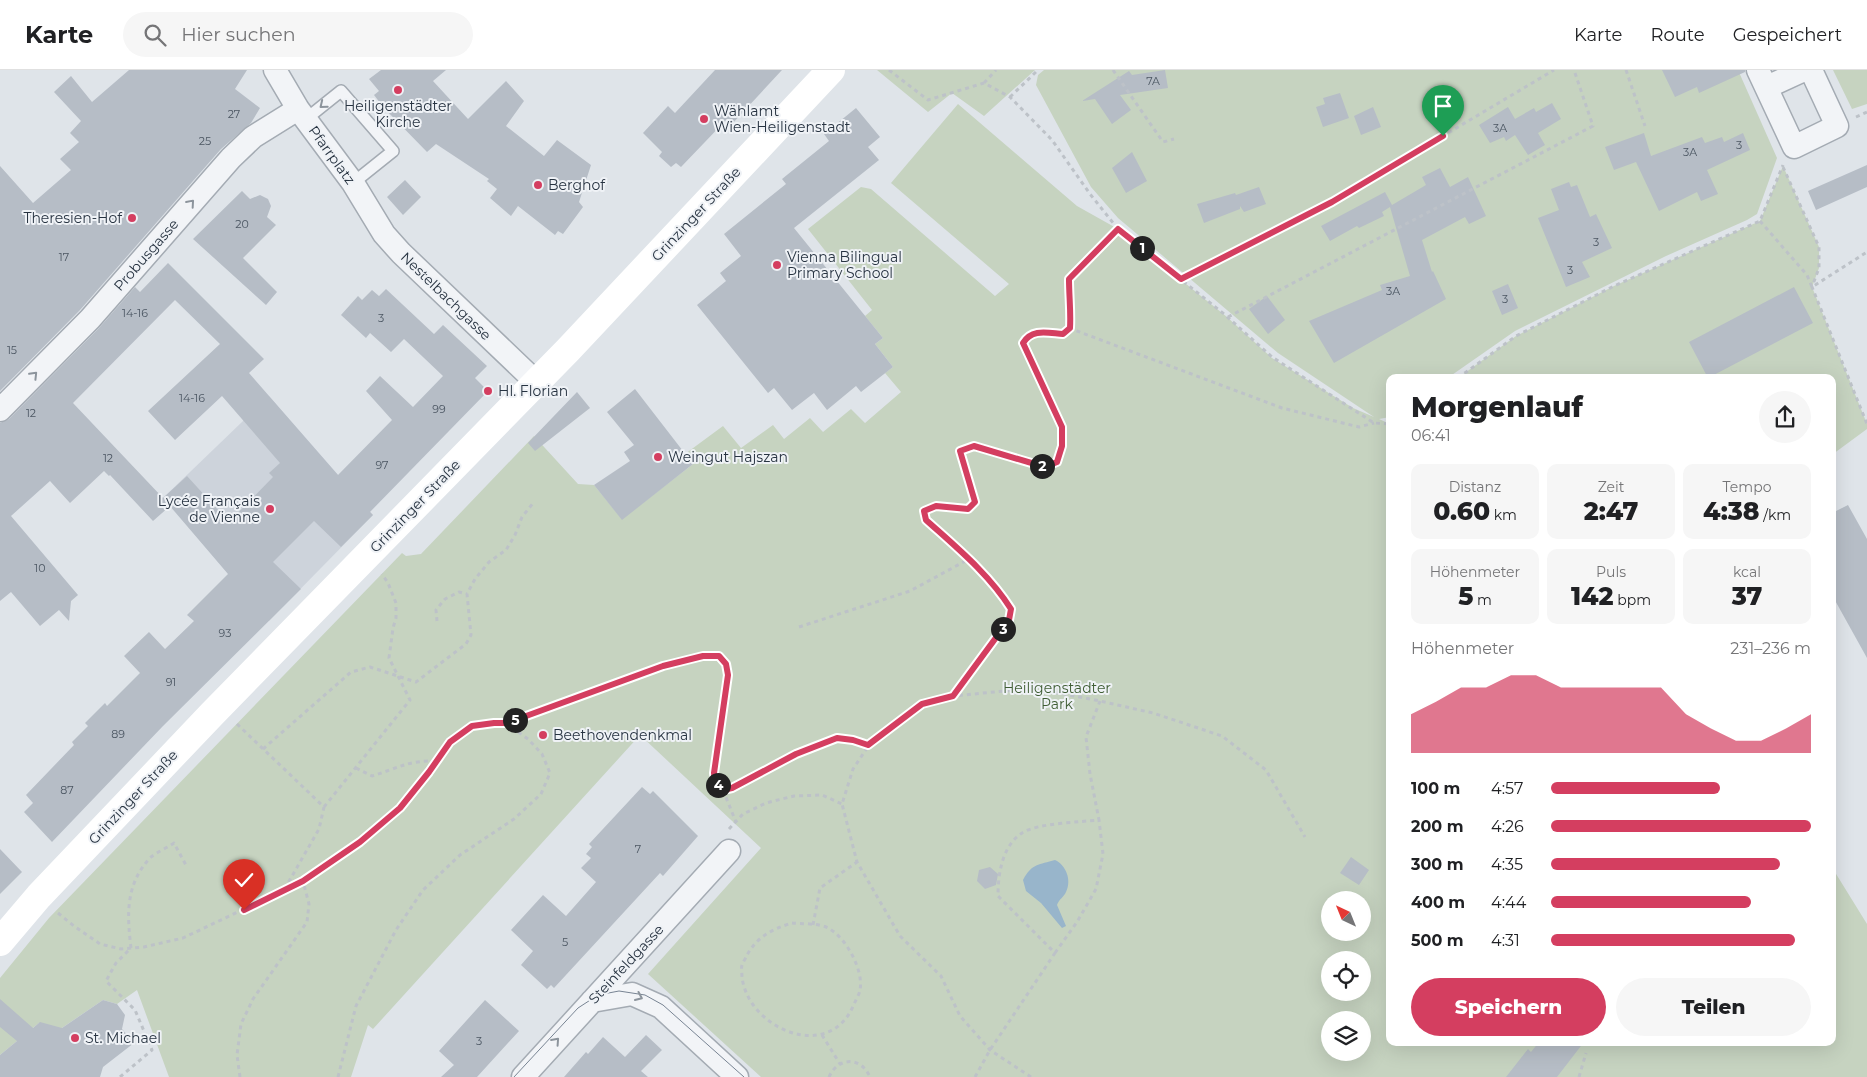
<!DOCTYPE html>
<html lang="de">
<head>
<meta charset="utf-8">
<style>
	body { margin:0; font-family:Montserrat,sans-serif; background:#f6f6f6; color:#202124; height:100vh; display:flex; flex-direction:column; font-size:19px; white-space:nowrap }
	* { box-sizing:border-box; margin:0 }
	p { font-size:16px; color:#757577 }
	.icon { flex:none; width:28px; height:28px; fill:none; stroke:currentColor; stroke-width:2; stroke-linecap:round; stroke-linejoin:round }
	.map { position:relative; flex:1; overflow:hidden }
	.drawer { position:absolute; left:1386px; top:304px; width:450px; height:672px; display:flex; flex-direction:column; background:#fff; border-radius:10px; box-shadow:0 5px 20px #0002 }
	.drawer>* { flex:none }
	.needle { width:32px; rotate:317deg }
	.controls { position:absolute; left:1321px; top:821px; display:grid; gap:10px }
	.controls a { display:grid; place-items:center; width:50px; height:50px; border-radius:50%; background:#fff; box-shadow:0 5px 20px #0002; font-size:25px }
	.pin { position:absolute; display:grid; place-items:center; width:42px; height:42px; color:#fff; margin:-51px -21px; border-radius:50% 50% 50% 0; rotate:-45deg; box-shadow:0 0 5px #0007 }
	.pin .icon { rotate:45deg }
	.km { position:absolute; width:25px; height:25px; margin:-12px; border-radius:50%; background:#222; color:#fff; font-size:14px; line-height:25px; text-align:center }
	.round { display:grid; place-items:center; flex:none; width:52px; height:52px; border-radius:26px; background:#f6f6f6 }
	.overview { display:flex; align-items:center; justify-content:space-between; height:85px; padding:0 25px }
	h1 { font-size:28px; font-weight:800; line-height:38px }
	.stats { display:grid; grid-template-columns:repeat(3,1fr); gap:8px; height:85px; padding:5px 25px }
	.stats div { display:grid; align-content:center; border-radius:10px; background:#f6f6f6; text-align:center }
	.stats b { font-size:25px; font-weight:800 }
	.stats small { font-size:14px; font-weight:400 }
	.stats p { font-size:14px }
	.chart { height:140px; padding:10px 25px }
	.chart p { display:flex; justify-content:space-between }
	.chart svg { width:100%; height:90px; margin-top:5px; fill:#d43e60; opacity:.7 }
	.primary-button { display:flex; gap:10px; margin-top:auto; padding:10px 25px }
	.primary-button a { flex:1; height:58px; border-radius:30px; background:#d43e60; color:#fff; font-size:20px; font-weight:800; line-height:58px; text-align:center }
	.primary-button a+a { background:#f6f6f6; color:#202124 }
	ul { padding:0 25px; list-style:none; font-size:16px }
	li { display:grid; grid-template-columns:80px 60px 1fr; align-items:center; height:38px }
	li i { height:12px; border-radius:6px; background:#d43e60 }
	header { display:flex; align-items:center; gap:30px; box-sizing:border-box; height:70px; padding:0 25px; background:#fff; border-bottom:1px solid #e0e0e0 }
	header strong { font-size:24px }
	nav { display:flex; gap:28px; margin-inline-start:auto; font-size:18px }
	.search { width:350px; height:45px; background:#f6f6f6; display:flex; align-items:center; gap:12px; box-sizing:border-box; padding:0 18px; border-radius:28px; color:#757577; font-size:19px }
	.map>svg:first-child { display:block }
	.built { fill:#cdd3db }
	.green { fill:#c6d3c0; fill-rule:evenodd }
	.water { fill:#98b5cb }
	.building { fill:#b6bdc6; fill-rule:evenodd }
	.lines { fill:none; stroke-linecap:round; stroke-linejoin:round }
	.lane-casing { stroke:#a4abb3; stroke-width:14 }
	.street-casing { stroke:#a4abb3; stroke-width:25 }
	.path { stroke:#bdc2c8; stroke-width:3; stroke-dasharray:4 4; stroke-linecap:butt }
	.lane { stroke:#f2f4f7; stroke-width:11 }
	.street { stroke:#f2f4f7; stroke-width:22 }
	.secondary { stroke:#fff; stroke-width:28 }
	.tram { stroke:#788493; stroke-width:1 }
	.oneway { stroke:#8c949c }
	.route-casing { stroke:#fff; stroke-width:10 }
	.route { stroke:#d43e60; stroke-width:6 }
	.poi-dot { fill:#d43e60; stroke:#eff2f6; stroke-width:2 }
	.labels { text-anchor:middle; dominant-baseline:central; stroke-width:4; stroke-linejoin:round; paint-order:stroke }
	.number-label { font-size:11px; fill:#4b5662 }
	.poi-label { font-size:14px; fill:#273341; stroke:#eff2f6; text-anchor:start }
	.street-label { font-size:14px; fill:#273341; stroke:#eff2f6 }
	.park-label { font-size:14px; fill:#3f5d34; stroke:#eff2f6 }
</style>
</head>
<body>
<header>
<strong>Karte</strong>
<div class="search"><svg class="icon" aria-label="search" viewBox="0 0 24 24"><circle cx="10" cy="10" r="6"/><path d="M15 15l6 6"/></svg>Hier suchen</div>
<nav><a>Karte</a><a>Route</a><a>Gespeichert</a></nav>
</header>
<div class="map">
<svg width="1867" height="1007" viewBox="0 0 1867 1007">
	<rect width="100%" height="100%" fill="#dfe4e9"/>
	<path class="built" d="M269,326L373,445L269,551L163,428Z"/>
	<path class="green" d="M877,0H1035L984,46L952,23L928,42Z
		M1044,0H1738L1777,88L1757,144L1747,150L1666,186L1515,261L1449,307L1390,308V347L1379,349L1390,354V972H1832L1833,799L1867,854V1007H761L648,904L761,778L640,665L373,959L368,955L351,1007H169L137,920L117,934L103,930L56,962L39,953L0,985V908L49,848L402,483L406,486L421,484L534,366L578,414L594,415L622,449L693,394L685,384L723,356L741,378L773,355L784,369L810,348L823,362L851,339L865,353L901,322L885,303L893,297L875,274L883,268L865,246L872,240L808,159L861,117L871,119L995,226L1009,214L891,113L958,34L1077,136L1118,159L1227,247L1272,288L1353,338L1374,347L1278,283L1118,148L1091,117L1036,15L1038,5ZM1330,830H1362V862H1330ZM1330,890H1362V922H1330ZM1330,950H1362V982H1330Z
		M1833,0H1867V34L1852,39Z
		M1783,96L1819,177V198L1812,217L1867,354V359L1833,384L1832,308H1458L1516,266L1614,216L1760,151Z"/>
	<path class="water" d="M1055,790C1066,795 1072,810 1066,822C1064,827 1059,829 1057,835L1066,856L1062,858L1041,833L1026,821L1023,810C1032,793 1039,795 1055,790Z"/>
	<path class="building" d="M129,0H247L235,19L260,38L251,53L221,79L80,240L0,321V96L33,133L71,100L60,89L79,72L70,63L81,51L54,22L71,6L92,32Z
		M381,0H446L433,11L468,49L506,11L524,31L506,56L544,86L557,70L591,95L579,132L583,137L563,164L558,161L555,165L518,136L511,146L490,128L497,119L487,111L489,109L436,74L427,82L384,38L374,25L379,21L369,9Z
		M715,0H782L732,54L727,49L681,97L676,93L671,97L659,86L662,82L643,63L668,36L675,43Z
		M1165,0L1168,18L1120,25L1131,40L1112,54L1095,29L1082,31L1129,1L1132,5Z
		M1662,0H1745V2L1699,23L1697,17L1675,27Z
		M1340,23L1349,48L1323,57L1316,37L1325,34L1323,28Z
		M1552,33L1561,49L1538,63L1545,75L1528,85L1515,65L1506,71L1504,67L1490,73L1479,55L1508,37L1515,49L1534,38L1536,42Z
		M1373,37L1381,57L1361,65L1354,46Z
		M856,38L880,67L868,77L879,90L794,158L883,268L875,274L893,297L861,322L856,316L827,340L814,323L792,340L774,318L768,323L697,235L726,211L720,203L741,186L724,164L786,114L782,109L829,71L824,64Z
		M1644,63L1651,86L1702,67L1705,73L1722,67L1724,72L1743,63L1750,80L1707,100L1718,124L1701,131L1697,122L1659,141L1636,92L1614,100L1605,77Z
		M1132,82L1147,111L1126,123L1112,98Z
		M1867,95V117L1816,140L1808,121Z
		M1440,98L1450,117L1468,107L1486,146L1469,154L1465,147L1422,170L1432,202L1433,201L1446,229L1334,293L1309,251L1382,220L1380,215L1410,206L1390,137L1382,142L1384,146L1359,158L1357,156L1330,171L1321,156L1385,122L1392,135L1426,115L1422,107Z
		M405,110L421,127L403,145L387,127Z
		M1569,112L1571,117L1577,115L1590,147L1596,144L1612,178L1582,192L1590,207L1566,217L1538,148L1559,140L1551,119Z
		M1259,117L1266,134L1244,142L1240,136V139L1204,153L1197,134L1235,123L1236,125Z
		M242,121L250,129L260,125L268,129L271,136L267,147L276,155L243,188L277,222L266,235L193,169Z
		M168,193L264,289L249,303L338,405L392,350L366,321L380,306L413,337L443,306L404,269L391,282L370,263L366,268L341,245L358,226L362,230L372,220L379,226L386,219L434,264L443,255L487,296L475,308L488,321L370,442L373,445L341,477L314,451L273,492L301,519L163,656L52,772L24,742L33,733L26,725L74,675L72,672L88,656L85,653L105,633L107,636L140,603L124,586L149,562L165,579L194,551L187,545L228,504L170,436L153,451L110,405L109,406L104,401L70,433L50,411L11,446L78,525L71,531L69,551L59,540L40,556L11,522L0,531V353L9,349L99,258L135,217L140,222ZM175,230L220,274L148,341L175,370L222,326L280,393L269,403L273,407L229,452L187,406L163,428L73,333Z
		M1508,214L1518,238L1502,245L1492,221Z
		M1794,217L1813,253L1708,308L1689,272Z
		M1267,226L1285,250L1268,264L1249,239Z
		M635,319L693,394L622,450L594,415L630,391L624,382L634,375L607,342Z
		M577,322L590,338L535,381L528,373Z
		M1848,435L1867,469V588L1832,525V443Z
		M642,717L650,724L653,721L698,766L663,806L660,803L554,918L551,915L547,919L521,895L533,881L511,860L543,825L566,846L596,812L581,798L591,788L586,784L592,777L589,774Z
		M0,779L22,802L0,824Z
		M1351,787L1369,800L1359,815L1340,803Z
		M990,797L998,804L996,815L985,819L977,811L979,800Z
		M0,929L33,958L40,952L62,958L103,930L117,934L125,945L122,959L134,973L103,997L100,1007H0V985L17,971L0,957Z
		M485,930L519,961L477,1007H441L454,995L439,981Z
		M646,965L662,980L641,1001L648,1007H564L586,982L588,984L603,967L625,987Z
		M1539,972H1584L1557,1007H1506L1528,979L1531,982Z"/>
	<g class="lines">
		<defs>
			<path id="lane" d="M306,49L341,21L393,81L353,113"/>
			<path id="street" d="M275,0L298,39L353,113L384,164L401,183L536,312
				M1758,0L1794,77L1837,56L1811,0
				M1767,17L1804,0
				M0,340L90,249L231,88L253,67L298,39
				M592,931L632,924L661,937L737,1007
				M523,1007L729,781"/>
		</defs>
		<use href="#lane" class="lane-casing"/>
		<use href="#street" class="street-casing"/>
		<path class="path" d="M889,0L928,30L984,13L1010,27L1052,70L1090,124L1118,159L1224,244L1272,287L1374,353L1390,354
			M1113,0L1163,72L1174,69
			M1626,0L1645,56
			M984,13L996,0
			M1010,27L1038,0
			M1856,47L1867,42
			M1783,97L1819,177V198L1812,217L1867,354
			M1760,151L1807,205L1812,217L1867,182
			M1182,209L1332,132L1554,0
			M1228,247L1593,56L1574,0
			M1069,258L1282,338L1359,357L1374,353
			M1458,308L1516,266L1614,216L1760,151L1783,95
			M437,551L436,540L445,529L459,522L467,524
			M799,557L910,521L969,489
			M953,626L1009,551L1011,539C989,504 957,478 926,450L924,441L936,436L968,439L975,432L960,381L974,376L1045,397L1057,392L1062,376V357L1023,273C1032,258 1048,263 1063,264L1069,258C1071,241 1069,226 1069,209L1118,159
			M237,654L324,737L319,759L284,820
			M263,679L351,602L370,597L416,612L466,574L471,565L467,524L475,509L489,492L506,480L515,465L522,447L534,432
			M356,698L372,706C398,698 409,690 437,691
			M723,720L736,752
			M324,737L410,630L389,588L393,558L396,548V533L388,513L382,504
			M729,759L743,744L766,733L794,726L822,725L842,734
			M58,843L74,856L100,874L121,879L144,877L183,868L303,811L360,772L400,738L429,702L450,672L472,656L493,653H507L663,596L703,586H719L726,594L728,605L714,703L715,712L723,720L732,718L796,684L837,668L853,670L869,675
			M792,853C802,854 815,853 826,857C845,865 864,900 860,920C859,925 856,930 854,934C830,994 748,959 742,907C742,903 741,898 742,895C743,892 746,888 747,885C757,867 772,859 792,853Z
			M813,855L820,818L857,792
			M131,878C127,845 125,814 151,787C157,782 167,778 174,773L187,797
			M1055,883L1077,852L1096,819L1103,784L1099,750
			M822,965L840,994
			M120,1007L152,980L135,940L106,911L116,893L130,879
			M240,1007L237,985L241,954L253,929L307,852L309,834L303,811
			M338,1007L356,936L396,860L423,820L460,785L514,749L541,724L550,703L542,684L528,669L507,654
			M829,1007C838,987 861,986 870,1007
			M975,1007L990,980L1055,883L998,826C998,804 1002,776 1022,763C1037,753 1081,752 1099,750L1090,704L1086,667L1100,631
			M1031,1007L990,980L960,946L941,906L900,866L857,792L842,734L853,699L869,675L922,634L953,626L1015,620L1058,623L1100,631L1153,643L1222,666L1266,700L1305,767
			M1579,1007L1586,983"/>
		<use href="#lane" class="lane"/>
		<use href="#street" class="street"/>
		<path class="secondary" d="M0,872L39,826L212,644L568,280L831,0"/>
		<path class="tram" d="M514,1007L578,938L598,925L619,921L645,925L663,935L744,1007"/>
	</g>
	<defs><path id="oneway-chevron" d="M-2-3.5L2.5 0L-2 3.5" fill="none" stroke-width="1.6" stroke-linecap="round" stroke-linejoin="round" transform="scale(1.25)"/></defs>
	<g class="oneway">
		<use href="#oneway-chevron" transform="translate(323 35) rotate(141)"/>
		<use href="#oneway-chevron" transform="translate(191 133) rotate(-49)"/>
		<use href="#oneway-chevron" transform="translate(34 305) rotate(-46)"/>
		<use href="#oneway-chevron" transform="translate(639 927) rotate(24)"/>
		<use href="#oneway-chevron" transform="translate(556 971) rotate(-48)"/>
	</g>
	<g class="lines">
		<defs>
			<path id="route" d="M244,840L303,811L360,772L400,738L429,702L450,672L472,656L494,653H507L663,596L703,586H719L726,594L728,605L714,703L715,712L723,720L732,718L796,684L837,668L853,670L868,675L922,634L953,626L1009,550L1011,539C989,504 956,477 926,450L924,441L936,436L968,439L975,432L960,381L974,376L1045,397L1057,392L1062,376V357L1023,273C1032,258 1048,263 1063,264L1070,258C1071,241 1069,226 1069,209L1118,159L1181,209L1332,132L1443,66"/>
		</defs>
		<use href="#route" class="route-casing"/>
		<use href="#route" class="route"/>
	</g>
	<g class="poi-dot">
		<circle cx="398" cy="20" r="5"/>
		<circle cx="704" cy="49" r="5"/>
		<circle cx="538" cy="115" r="5"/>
		<circle cx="132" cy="148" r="5"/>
		<circle cx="777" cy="195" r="5"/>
		<circle cx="488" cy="321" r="5"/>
		<circle cx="658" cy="387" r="5"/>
		<circle cx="270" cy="439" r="5"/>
		<circle cx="543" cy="665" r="5"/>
		<circle cx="75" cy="968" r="5"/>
	</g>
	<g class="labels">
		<g class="number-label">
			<text x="1153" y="11">7A</text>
			<text x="234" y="44">27</text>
			<text x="1500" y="58">3A</text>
			<text x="205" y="71">25</text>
			<text x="1739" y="75">3</text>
			<text x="1690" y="82">3A</text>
			<text x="242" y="154">20</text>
			<text x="1596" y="172">3</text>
			<text x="64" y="187">17</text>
			<text x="1570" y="200">3</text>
			<text x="1393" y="221">3A</text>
			<text x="1505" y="229">3</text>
			<text x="135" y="243">14-16</text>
			<text x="381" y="248">3</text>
			<text x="12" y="280">15</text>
			<text x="192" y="328">14-16</text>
			<text x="439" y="339">99</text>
			<text x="31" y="343">12</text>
			<text x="108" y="388">12</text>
			<text x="382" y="395">97</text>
			<text x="40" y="498">10</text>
			<text x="225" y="563">93</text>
			<text x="171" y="612">91</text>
			<text x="118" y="664">89</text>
			<text x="67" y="720">87</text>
			<text x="638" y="779">7</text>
			<text x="565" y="872">5</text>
			<text x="479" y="971">3</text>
		</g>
		<g class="poi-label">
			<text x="398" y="36" text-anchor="middle">Heiligenstädter<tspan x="398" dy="16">Kirche</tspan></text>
			<text x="714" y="41">Wählamt<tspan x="714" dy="16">Wien-Heiligenstadt</tspan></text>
			<text x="548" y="115">Berghof</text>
			<text x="122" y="148" text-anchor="end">Theresien-Hof</text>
			<text x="787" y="187">Vienna Bilingual<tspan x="787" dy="16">Primary School</tspan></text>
			<text x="498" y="321">Hl. Florian</text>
			<text x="668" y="387">Weingut Hajszan</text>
			<text x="260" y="431" text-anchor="end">Lycée Français<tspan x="260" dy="16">de Vienne</tspan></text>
			<text x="553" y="665">Beethovendenkmal</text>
			<text x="85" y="968">St. Michael</text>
		</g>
		<g class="street-label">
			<text transform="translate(332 85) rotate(54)">Pfarrplatz</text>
			<text transform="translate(696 144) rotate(-47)">Grinzinger Straße</text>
			<text transform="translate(146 185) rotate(-49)">Probusgasse</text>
			<text transform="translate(446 226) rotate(44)">Nestelbachgasse</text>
			<text transform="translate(415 436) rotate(-46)">Grinzinger Straße</text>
			<text transform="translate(133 727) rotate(-47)">Grinzinger Straße</text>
			<text transform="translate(626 894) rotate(-47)">Steinfeldgasse</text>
		</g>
		<g class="park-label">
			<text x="1057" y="618">Heiligenstädter<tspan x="1057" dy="16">Park</tspan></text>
		</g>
	</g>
</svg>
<div class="controls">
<a><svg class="needle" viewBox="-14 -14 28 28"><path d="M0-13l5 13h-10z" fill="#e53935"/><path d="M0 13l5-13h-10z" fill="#757577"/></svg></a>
<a><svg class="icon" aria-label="locate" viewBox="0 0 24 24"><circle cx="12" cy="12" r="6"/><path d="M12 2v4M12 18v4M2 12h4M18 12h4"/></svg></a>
<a><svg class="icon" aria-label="layers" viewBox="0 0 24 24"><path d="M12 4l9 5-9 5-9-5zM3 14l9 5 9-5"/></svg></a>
</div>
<div class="pin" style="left:1443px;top:66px;background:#1e9e55"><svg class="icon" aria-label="arrive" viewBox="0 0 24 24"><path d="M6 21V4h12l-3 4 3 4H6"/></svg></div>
<div class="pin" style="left:244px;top:840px;background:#d93025"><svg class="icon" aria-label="check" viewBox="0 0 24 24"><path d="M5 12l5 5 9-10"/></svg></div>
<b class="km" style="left:1142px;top:178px">1</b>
<b class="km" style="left:1042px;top:396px">2</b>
<b class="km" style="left:1003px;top:559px">3</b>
<b class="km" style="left:718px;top:715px">4</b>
<b class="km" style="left:515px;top:650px">5</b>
<section class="drawer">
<div class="overview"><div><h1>Morgenlauf</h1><p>06:41</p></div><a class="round"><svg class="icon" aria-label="share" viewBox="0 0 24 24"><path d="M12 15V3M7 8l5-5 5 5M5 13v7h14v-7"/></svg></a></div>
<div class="stats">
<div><p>Distanz</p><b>0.60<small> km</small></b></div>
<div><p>Zeit</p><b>2:47</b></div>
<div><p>Tempo</p><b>4:38<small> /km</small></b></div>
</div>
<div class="stats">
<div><p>Höhenmeter</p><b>5<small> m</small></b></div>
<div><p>Puls</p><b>142<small> bpm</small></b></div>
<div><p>kcal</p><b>37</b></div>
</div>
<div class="chart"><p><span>Höhenmeter</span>231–236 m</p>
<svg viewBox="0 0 160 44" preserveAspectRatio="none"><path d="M0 44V25L10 19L20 12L30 12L40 6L50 6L60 12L70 12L80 12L90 12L100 12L110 25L120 32L130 38L140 38L150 32L160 25V44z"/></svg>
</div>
<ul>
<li><b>100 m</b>4:57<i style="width:65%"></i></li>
<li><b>200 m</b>4:26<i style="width:100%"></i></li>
<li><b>300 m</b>4:35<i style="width:88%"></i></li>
<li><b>400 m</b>4:44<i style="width:77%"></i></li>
<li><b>500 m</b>4:31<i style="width:94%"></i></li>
</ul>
<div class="primary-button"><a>Speichern</a><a>Teilen</a></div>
</section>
</div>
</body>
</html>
